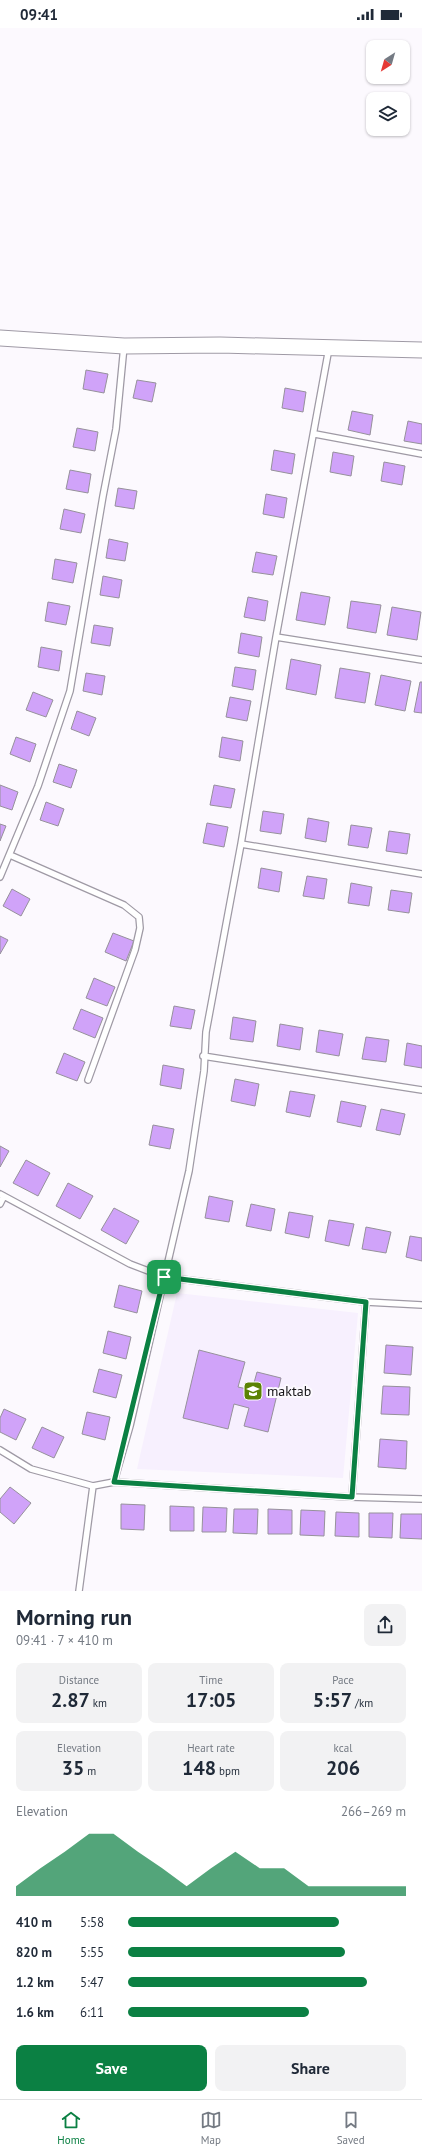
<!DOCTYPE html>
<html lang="en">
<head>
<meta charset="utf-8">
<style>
	body { margin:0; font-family:"PT Sans",sans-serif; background:#f2f2f3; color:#1f2937; height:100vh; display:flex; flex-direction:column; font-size:15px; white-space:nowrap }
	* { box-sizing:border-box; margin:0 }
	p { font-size:13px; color:#747a83 }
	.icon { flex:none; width:22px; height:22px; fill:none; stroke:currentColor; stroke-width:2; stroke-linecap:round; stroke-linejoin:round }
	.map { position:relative; height:1563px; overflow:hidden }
	.panel { display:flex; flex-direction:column; background:#fff; flex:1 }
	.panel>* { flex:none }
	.needle { width:26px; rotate:217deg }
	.buttons { position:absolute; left:366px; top:12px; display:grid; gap:8px }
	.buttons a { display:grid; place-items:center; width:44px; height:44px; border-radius:8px; background:#fff; box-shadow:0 1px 3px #0004; font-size:20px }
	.pin { position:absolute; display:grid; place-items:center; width:34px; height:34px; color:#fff; margin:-17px; border-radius:8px; box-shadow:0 2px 6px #0006 }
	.round { display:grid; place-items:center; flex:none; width:42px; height:42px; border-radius:8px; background:#f2f2f3 }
	.overview { display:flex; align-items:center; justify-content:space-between; height:68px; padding:0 16px }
	h1 { font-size:22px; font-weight:600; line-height:30px }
	.stats { display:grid; grid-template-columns:repeat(3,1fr); gap:6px; height:68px; padding:4px 16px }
	.stats div { display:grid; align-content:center; border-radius:8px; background:#f2f2f3; text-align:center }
	.stats b { font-size:20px; font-weight:600 }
	.stats small { font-size:11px; font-weight:400 }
	.stats p { font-size:11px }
	.chart { height:112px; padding:8px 16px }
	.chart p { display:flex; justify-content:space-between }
	.chart svg { width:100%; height:72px; margin-top:4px; fill:#0b8043; opacity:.7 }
	.button { display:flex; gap:8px; margin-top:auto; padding:8px 16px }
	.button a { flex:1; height:46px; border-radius:8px; background:#0b8043; color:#fff; font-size:16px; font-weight:600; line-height:46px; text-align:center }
	.button a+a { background:#f2f2f3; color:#1f2937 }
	ul { padding:0 16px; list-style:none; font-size:13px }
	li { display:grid; grid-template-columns:64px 48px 1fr; align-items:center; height:30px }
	li i { height:10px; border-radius:5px; background:#0b8043 }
	.status { display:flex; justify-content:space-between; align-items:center; height:28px; padding:0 20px; background:#fff; direction:ltr }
	.status svg { height:11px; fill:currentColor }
	.tabs { display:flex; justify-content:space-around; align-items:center; height:56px; border-top:1px solid #e0e1e3; background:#fff; font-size:11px; color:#747a83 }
	.tabs a { display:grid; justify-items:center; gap:2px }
	.tabs .active { color:#0b8043 }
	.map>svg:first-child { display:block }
	.built { fill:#f7f0fe }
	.building { fill:#d0a3f9; stroke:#96919b }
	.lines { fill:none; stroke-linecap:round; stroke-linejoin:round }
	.lane-casing { stroke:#9f9aa5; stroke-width:8 }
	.secondary-casing { stroke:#9f9aa5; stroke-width:17 }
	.lane { stroke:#fff; stroke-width:5.5 }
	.secondary { stroke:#fff; stroke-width:15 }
	.route-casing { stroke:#fff; stroke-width:8 }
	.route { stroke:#0b8043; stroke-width:5 }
	.labels { text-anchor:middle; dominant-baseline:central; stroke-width:4; stroke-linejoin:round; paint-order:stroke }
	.poi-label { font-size:14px; fill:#141216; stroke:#fcf9fe; text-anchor:start }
</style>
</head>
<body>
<div class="status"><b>09:41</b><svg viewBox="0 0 49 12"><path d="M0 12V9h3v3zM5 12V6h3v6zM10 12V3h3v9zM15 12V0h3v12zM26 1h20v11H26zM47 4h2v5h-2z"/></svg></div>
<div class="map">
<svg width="422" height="1563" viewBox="0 0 422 1563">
	<rect width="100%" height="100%" fill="#fcf9fe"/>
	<path class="built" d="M177,1265L358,1285L343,1450L137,1441Z"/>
	<path class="building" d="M86,342L108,346L104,365L83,361Z
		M137,352L156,355L152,374L133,370Z
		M285,360L306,364L303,384L282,380Z
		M352,383L373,387L370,407L348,402Z
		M408,393L422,396V416L404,413Z
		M77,400L98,404L95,423L73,419Z
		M274,422L295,426L292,446L271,442Z
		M333,424L354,428L351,448L330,444Z
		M384,434L405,438L402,457L381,453Z
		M70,442L91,446L88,465L66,461Z
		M118,460L137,463L134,481L115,478Z
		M266,466L287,470L284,490L263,486Z
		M64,481L85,486L81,505L60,501Z
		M109,511L128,515L125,533L106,530Z
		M256,524L277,528L273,547L252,544Z
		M55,531L77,535L73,555L52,551Z
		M103,548L122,552L119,570L100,567Z
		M301,564L330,569L325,597L296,592Z
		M248,569L268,573L265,593L244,589Z
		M351,573L381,577L376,605L347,600Z
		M48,574L70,578L66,597L45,593Z
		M392,579L421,584L417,612L387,607Z
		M94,597L113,600L110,618L91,615Z
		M241,605L262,609L259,629L238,625Z
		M41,619L62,623L59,643L38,639Z
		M291,631L321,637L316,667L286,661Z
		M235,639L256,642L253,662L232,658Z
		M340,640L370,645L365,675L335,670Z
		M86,645L105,648L102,667L83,663Z
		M381,647L411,653L405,683L375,677Z
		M420,654H422V685L414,684Z
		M33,664L53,672L46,689L26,682Z
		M230,669L251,673L247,693L226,689Z
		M77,683L96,690L89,708L71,701Z
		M16,709L36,716L30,734L10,726Z
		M222,709L243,713L240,733L219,729Z
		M59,736L77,742L71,760L53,754Z
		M0,757L18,764L12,782L0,778Z
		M214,757L235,761L231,780L210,777Z
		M46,774L64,781L58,798L40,792Z
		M263,783L284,786L281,806L260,803Z
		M308,790L329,794L326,814L305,810Z
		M207,795L228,799L224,819L203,815Z
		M0,796L6,798L0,813Z
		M351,797L372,800L368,820L348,817Z
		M389,803L410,806L407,826L386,823Z
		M261,840L282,844L279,864L258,860Z
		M307,848L327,851L324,871L303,868Z
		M351,855L372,859L369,878L348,875Z
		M12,861L30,871L21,888L3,878Z
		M391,862L412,865L409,885L388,882Z
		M113,905L134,913L126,933L105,924Z
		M0,908L8,912L0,926Z
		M94,950L115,959L107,978L86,970Z
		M174,978L195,982L191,1001L170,998Z
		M81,981L103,990L95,1010L73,1001Z
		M233,989L256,993L253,1014L230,1011Z
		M280,996L303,1000L300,1022L277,1018Z
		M319,1002L343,1006L339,1028L316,1024Z
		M366,1009L389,1012L386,1034L362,1031Z
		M407,1015L422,1018V1040L404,1037Z
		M64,1025L85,1034L77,1053L56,1045Z
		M163,1037L184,1041L181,1061L160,1057Z
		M235,1051L259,1056L255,1078L231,1073Z
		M290,1063L315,1067L310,1089L286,1084Z
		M341,1073L366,1078L361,1099L337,1094Z
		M381,1081L405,1086L400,1107L376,1102Z
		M153,1097L174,1101L170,1121L149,1117Z
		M0,1118L9,1123L0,1139Z
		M26,1132L50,1145L38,1168L13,1155Z
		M68,1155L93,1168L80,1191L56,1178Z
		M209,1168L233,1173L229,1194L205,1190Z
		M251,1176L275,1181L271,1203L246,1198Z
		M114,1180L139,1193L126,1216L101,1202Z
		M289,1184L313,1188L309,1210L285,1205Z
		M329,1192L354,1196L349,1218L325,1213Z
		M366,1199L391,1204L386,1225L362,1221Z
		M410,1208L422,1210V1233L406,1229Z
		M119,1257L142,1263L137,1285L114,1279Z
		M108,1303L131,1309L126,1331L103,1325Z
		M386,1317L413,1319L411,1347L384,1345Z
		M199,1322L245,1334L238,1359L252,1362L257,1344L281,1350L268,1404L244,1398L249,1380L234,1376L228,1401L183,1390Z
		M99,1341L122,1347L116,1370L93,1364Z
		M383,1358L410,1359L409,1387L381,1386Z
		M4,1381L26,1391L16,1412L0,1404V1390Z
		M87,1384L110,1389L105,1412L82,1406Z
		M42,1399L64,1409L54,1430L32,1420Z
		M380,1411L407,1413L406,1441L378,1439Z
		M10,1459L31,1475L14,1496L0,1484V1471Z
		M121,1476L145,1477L144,1502L121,1501Z
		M170,1478L194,1479V1503H170Z
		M203,1479L227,1480L226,1504H202Z
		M234,1481H258L257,1506L233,1505Z
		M268,1481L292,1482V1506H268Z
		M301,1482L325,1483L324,1508L300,1507Z
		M336,1484L359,1485V1509L335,1508Z
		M369,1485H393L392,1510L369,1509Z
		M401,1486H422V1511L400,1510Z"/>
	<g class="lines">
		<defs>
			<path id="lane" d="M315,406L422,426
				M276,609L422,632
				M241,816L422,846
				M10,827L124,877L139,889L140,900L135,922L88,1052
				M0,849L38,758L70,663L103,468L116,401L124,318
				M203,1028L422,1062
				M0,1166L130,1236L164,1249L366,1274L422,1277
				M0,1176L4,1168
				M0,1422L31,1441L93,1458L114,1454L349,1469L422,1471
				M114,1454L130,1398L189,1143L204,1043L206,1004L241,816L276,609L329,320
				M352,1469L366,1274
				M79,1563L93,1458"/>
			<path id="secondary" d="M0,310L124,318L220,317L422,322"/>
		</defs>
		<use href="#lane" class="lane-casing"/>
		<use href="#secondary" class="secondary-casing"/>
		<use href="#lane" class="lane"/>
		<use href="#secondary" class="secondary"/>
	</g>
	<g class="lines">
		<defs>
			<path id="route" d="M164,1249L366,1274L352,1469L114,1454Z"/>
		</defs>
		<use href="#route" class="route-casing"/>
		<use href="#route" class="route"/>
	</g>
	<defs>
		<symbol id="school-square" viewBox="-11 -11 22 22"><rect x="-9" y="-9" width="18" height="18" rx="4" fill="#5b8204" stroke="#fcf9fe"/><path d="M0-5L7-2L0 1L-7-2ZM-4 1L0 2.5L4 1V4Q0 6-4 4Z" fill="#fff"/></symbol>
	</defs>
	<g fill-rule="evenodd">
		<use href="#school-square" x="242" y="1352" width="22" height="22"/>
	</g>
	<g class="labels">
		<g class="poi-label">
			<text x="267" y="1363">maktab</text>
		</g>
	</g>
</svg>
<div class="buttons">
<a><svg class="needle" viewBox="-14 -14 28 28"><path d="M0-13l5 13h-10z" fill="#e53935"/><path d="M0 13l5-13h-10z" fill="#747a83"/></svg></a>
<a><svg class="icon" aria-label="layers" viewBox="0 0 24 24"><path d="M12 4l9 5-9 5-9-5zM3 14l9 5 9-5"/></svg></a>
</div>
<div class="pin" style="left:164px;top:1249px;background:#1e9e55"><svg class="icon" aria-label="arrive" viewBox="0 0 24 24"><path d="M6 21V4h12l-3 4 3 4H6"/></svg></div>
</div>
<section class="panel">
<div class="overview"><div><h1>Morning run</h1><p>09:41 · 7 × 410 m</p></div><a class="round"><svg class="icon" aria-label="share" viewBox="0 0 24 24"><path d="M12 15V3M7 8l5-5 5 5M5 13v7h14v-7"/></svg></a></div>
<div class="stats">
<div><p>Distance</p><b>2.87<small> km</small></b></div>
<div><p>Time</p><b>17:05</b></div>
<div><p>Pace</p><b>5:57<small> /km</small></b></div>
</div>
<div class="stats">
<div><p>Elevation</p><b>35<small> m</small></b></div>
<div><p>Heart rate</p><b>148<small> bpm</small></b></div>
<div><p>kcal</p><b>206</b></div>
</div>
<div class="chart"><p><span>Elevation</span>266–269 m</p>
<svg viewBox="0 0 160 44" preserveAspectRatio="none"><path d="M0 44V38L10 27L20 17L30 6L40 6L50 17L60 27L70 38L80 27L90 17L100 27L110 27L120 38L130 38L140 38L150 38L160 38V44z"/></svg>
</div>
<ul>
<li><b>410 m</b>5:58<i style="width:76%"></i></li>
<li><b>820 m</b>5:55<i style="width:78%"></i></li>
<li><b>1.2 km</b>5:47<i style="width:86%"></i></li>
<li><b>1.6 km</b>6:11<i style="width:65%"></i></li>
</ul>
<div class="button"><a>Save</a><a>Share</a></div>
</section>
<nav class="tabs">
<a class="active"><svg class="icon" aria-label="home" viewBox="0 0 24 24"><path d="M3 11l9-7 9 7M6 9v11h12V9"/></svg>Home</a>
<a><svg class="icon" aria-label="map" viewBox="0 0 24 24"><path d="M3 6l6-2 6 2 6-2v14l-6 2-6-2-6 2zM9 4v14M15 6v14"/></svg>Map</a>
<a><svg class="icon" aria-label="saved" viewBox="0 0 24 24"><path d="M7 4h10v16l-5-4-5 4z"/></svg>Saved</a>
</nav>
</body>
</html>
